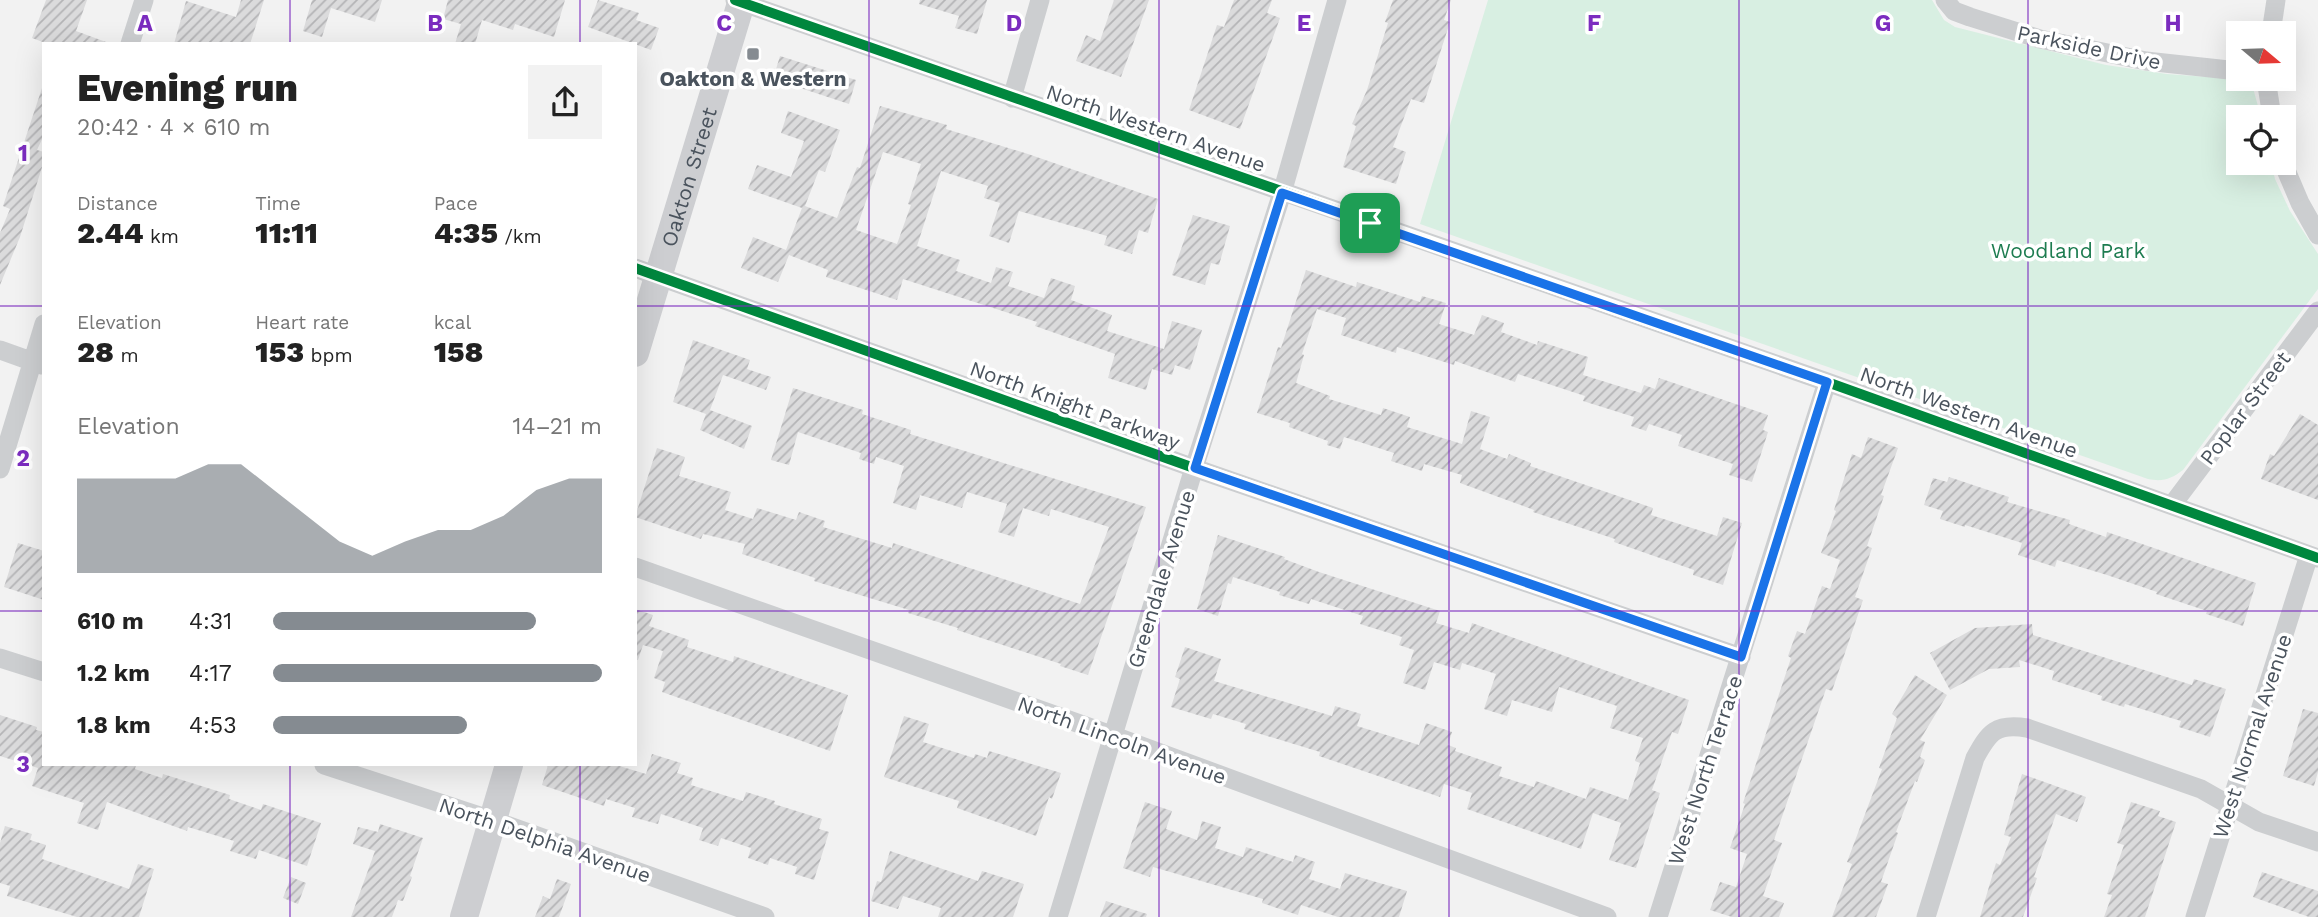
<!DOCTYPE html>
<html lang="en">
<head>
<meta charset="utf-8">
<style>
	body { margin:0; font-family:"Work Sans",sans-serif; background:#f2f2f2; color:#222; height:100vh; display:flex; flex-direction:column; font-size:26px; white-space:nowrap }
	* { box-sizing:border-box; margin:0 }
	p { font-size:23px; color:#767676 }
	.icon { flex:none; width:38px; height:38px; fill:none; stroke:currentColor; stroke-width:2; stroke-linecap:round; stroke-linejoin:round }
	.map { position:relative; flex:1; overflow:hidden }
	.panel { position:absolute; left:42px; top:42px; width:595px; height:724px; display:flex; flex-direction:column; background:#fff; border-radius:0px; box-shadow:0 7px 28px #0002 }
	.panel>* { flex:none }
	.needle { width:46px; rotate:109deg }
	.fabs { position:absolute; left:2226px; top:21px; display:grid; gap:14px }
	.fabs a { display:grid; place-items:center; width:70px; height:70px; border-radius:0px; background:#fff; box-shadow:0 7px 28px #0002; font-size:35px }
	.pin { position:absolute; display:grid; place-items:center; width:60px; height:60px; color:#fff; margin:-30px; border-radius:14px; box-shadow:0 4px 10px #0006 }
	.round { display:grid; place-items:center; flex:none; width:74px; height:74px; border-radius:0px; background:#f2f2f2 }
	.summary { display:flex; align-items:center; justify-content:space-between; height:119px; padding:0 35px }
	h1 { font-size:38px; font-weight:800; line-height:52px }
	.figures { display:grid; grid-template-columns:repeat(3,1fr); gap:10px; height:119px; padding:7px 35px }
	.figures div { display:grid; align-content:center }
	.figures b { font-size:30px; font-weight:800 }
	.figures small { font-size:19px; font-weight:400 }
	.figures p { font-size:19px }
	.chart { height:196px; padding:14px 35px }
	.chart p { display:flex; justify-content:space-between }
	.chart svg { width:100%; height:126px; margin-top:7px; fill:#858b91; opacity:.7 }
	ul { padding:0 35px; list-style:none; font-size:23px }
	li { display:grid; grid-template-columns:112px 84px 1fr; align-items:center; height:52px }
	li i { height:18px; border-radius:9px; background:#858b91 }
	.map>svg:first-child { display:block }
	.park { fill:#d8efe2 }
	.building { fill:url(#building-hatch); fill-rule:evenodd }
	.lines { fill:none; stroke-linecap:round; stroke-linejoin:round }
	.minor { stroke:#ccced0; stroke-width:19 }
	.secondary { stroke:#cdced1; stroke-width:28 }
	.cycleway-casing { stroke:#fff; stroke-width:15 }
	.cycleway { stroke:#00873e; stroke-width:10 }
	.route-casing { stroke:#fff; stroke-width:14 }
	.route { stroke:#1a73e8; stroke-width:9 }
	.grid { fill:none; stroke:#7b2cbf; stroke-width:2; stroke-opacity:0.55 }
	.poi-dot { fill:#858b91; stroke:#fff; stroke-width:2.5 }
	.labels { text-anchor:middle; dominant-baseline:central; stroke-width:7; stroke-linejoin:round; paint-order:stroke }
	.street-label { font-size:21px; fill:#4a535d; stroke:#fff }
	.poi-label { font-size:21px; font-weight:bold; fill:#4a535d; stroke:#fff }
	.park-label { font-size:21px; fill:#1d7c50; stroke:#fff }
	.grid-label { font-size:23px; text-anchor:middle; font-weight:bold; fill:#7b2cbf; stroke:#fff; stroke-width:7; stroke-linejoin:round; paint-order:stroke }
</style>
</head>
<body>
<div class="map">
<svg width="2318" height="917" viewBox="0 0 2318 917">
	<defs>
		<pattern id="building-hatch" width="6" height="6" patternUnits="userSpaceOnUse" patternTransform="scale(1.75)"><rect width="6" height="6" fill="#dbdbdc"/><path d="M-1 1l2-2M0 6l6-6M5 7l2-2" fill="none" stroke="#b4b4b6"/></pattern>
	</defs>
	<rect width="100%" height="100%" fill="#f2f2f2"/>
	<path class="park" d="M1488,0H1932L1944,20L1955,27L2106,65L2167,74L2236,79L2253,88L2261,117H2238V163H2271L2275,179L2290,211L2318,254V289L2183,470C2171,479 2163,482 2148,479L1420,224Z"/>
	<path class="building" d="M46,0H87L76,31L106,42V44H48L32,38Z
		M241,0H264L250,44H174L186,1L236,17Z
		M312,0H382L375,22L331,8L322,37L303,31Z
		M448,0H565L554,37L515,24L513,30L482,20L475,44H455L461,24L443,19Z
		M598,0L639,13L636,20L659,28L651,50L588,27Z
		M920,0H987L977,34L955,28L959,16L919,4Z
		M1114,0H1149L1121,77L1076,61L1086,35L1100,41Z
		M1234,0H1272L1267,13L1280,18L1240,129L1189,110L1217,25L1224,27Z
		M1393,0H1451L1444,20L1450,22L1424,103L1411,99L1393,147L1406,152L1396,184L1343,167L1356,126L1352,124L1367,90L1388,23L1385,22Z
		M780,56L856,80L849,104L773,79Z
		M42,88H44V135L37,150L44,152V161L20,237L0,285V233L10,209L3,206Z
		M880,106L947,125L946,129L1028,154L1158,199L1148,233L1139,230L1132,254L1104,245L1107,236L1019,211L1009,243L989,236L1000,203L984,198L988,186L941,171L917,246L960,260L956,271L991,283L996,267L1013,272L1008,286L1044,298L1051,278L1075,286L1071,300L1112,315L1107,331L1164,349L1172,321L1202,330L1190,370L1175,365L1172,375L1152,369L1146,390L1108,378L1115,354L1035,326L1037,322L903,279L897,300L826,277L828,270L789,255L778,282L741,268L753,237L786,250L802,208L748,189L757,165L791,177L804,141L781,133L788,111L840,130L825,172L819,170L805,206L837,218L857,167L860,168ZM883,152L921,164L908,204L911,205L897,244L856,230Z
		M1193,215L1230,226L1219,265L1211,263L1205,285L1172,275Z
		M1306,270L1356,287L1357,282L1420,302L1422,296L1446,303L1439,324L1474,335L1482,315L1504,323L1501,332L1537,345L1538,341L1588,357L1583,375L1641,393L1644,385L1655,389L1659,378L1768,415L1763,430L1768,432L1752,482L1729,475L1733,464L1678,446L1682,435L1649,424L1646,431L1631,426L1634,417L1583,401L1585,396L1518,374L1515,382L1455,361L1454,365L1397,347L1396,353L1341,335L1346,318L1317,309L1302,354L1304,355L1296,383L1330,396L1329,399L1381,415L1383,408L1410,417L1407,427L1462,444L1471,411L1490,417L1480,449L1507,459L1509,454L1531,463L1530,466L1653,508L1651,515L1717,536L1723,517L1742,523L1723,585L1693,575L1694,570L1614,542L1615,539L1533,512L1534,510L1460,483L1462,475L1424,464L1422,471L1391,461L1394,453L1344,437L1340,449L1327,445L1328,441L1289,427L1290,423L1257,413L1278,347L1281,348Z
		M693,340L750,360L747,369L771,377L766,390L723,375L710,410L752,426L744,449L700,430L706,414L673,402Z
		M793,388L863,410L862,414L911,430L910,434L1146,507L1088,675L1060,666L1061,664L957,630L958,628L908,613L909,610L814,581L815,578L742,554L745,544L703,534L701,539L635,517L657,448L685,457L679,476L731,492L725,510L753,519L757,508L796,520L799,512L825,521L823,527L892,548L893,543L1080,604L1109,527L1051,509L1049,516L1023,508L1014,537L998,532L1007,504L967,492L962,508L920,495L916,510L893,503L904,466L876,457L874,464L859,459L861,453L798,432L789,465L771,460Z
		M2300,414L2318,425V500L2261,479L2270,454L2274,456Z
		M1868,437L1898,448L1881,495L1884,496L1867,546L1872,548L1855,597L1863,600L1832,691L1826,689L1774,840L1782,843L1763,896L1784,903L1779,917H1732L1710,910L1720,882L1736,887L1747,854L1730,848L1745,804L1743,803L1791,658L1788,656L1797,631L1805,634L1822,586L1830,589L1840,560L1821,553L1836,511L1834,510L1852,454L1861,458Z
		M1949,477L2009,497L2007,502L2070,520L2069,524L2106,537L2107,532L2256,583L2243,626L2206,614L2207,611L2156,594L2157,592L2107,575L2057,560L2055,567L2018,555L2022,543L1965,525V527L1940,519L1943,511L1924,505L1933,478L1947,482Z
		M1218,535L1285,557L1284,559L1319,572L1440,611L1436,623L1469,633L1472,623L1689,700L1678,734L1672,732L1652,790L1660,793L1636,868L1609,860L1621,823L1593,813L1581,849L1467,809L1472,793L1444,784L1440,797L1319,756L1320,752L1244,729L1246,724L1213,714L1211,719L1171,707L1180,679L1175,677L1185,647L1221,659L1214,681L1332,716L1335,706L1361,714L1357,726L1419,745L1426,723L1452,732L1448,745L1456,748L1455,751L1502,767L1499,776L1534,787L1536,781L1586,799L1590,787L1628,800L1640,763L1635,761L1643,738L1610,728L1617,706L1559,687L1552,712L1512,700L1507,716L1484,709L1496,674L1462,663L1460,670L1434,662L1425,690L1403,683L1414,650L1399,645L1402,637L1360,624L1363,616L1311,599L1309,604L1279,595L1280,592L1233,577L1231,584L1228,583L1218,616L1197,609Z
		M18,543L44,551V600L4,587Z
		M635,609L653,615L649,626L689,640L687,647L733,662L734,656L848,695L830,751L662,692L665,682L654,678L663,651L643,645L638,660H635Z
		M2032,624L2033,635L2192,685L2194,679L2226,689L2210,737L2179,727L2181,721L2125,704L2124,707L2101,700L2102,696L2052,680L2054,671L2019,660L2020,667L1989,669L1950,690L1930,653L1975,628Z
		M1915,675L1947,695L1920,740L1925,742L1920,757L1925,760L1917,782L1915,781L1896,832L1898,833L1881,882L1888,884L1876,917H1832L1852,864L1847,862L1882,769L1879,768L1897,718L1892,714Z
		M2303,709L2318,713V772L2314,786L2283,776Z
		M0,715L37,727L36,730L44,732V765H136L135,769L162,778L163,774L230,795L229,799L261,810L263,804L321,823L307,866L259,850L256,859L230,851L234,841L188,827L187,831L107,802L98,830L77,823L84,803L32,786L38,768L0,756Z
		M904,716L929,724L923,742L974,758L975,754L987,758L989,751L1061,773L1052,799L1049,797L1036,836L957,808L959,801L884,777Z
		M652,754L681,763L677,773L693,778L691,785L743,801L746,792L775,801L774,804L822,819L819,829L829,832L814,880L795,874L797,867L770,858L768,865L748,858L751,848L721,838L718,846L699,840L703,828L661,814L658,824L632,817L635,808L606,799L604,806L542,785L548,765H616L646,774Z
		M2022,774L2086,797L2077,822L2056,814L2034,877L2037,878L2023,917H1980L1996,863L2000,865L2011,837L2004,835Z
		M1145,802L1172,811L1166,829L1197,840L1202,821L1221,827L1215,848L1243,857L1246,847L1293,862L1295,855L1315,862L1309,879L1340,889L1345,873L1407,891L1399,917H1338L1301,905L1298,915L1262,903L1263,899L1153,867L1150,877L1123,868Z
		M2131,802L2160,811L2158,816L2176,822L2145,917H2104L2112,895L2107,894L2124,845L2117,843Z
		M380,824L423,838L410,876L412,877L403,901L398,900L392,917H351L375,851L353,844L358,827L378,832Z
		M5,826L32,834L30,840L46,845L42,859L129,889L138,864L154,869L139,917H77L7,896L10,886L0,883V843Z
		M890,851L978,881L982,871L1024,884L1013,917H938L941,908L903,896L898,909L871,901L877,881L881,882Z
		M2262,872L2318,891V917H2309L2253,897Z
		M291,877L306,883L298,904L283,898Z
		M557,879L571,884L559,917H535L543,896L550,899Z
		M1106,901L1147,914L1146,917H1100Z"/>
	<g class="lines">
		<path class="minor" d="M735,0L1827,382L2318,558
			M1945,0L1954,11L1970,17L2040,39L2146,61L2238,71
			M2271,33L2276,0
			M130,44L144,0
			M2266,79L2272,117
			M1012,98L1040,0
			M2283,163L2300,203L2318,235
			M635,268L1194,468L1741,657
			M0,350L42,365
			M0,469L44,324
			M2172,505L2318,311
			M635,567L1114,736L1607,917
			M0,658L44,672
			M324,765L492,820L765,917
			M1058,917L1194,468L1282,193L1337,0
			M1658,917L1827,382
			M1926,917L1975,758C1989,732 1996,723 2027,728L2201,789L2259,822L2318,842
			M2195,917L2309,555"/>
		<g class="secondary">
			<path id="s1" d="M635,353L742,0"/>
			<path d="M464,917L509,765"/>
		</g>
		<defs>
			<path id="cycleway" d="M735,0L1827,382L2318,558
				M635,268L1194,468L1741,657"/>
		</defs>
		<use href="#cycleway" class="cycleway-casing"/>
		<use href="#cycleway" class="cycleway"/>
	</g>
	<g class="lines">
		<defs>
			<path id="route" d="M1282,193L1827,382L1741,657L1195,468Z"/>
		</defs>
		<use href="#route" class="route-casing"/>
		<use href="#route" class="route"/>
	</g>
	<path class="grid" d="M290,0V44M580,0V44M869,0V917M1159,0V917M1449,0V917M1739,0V917M2028,0V917M0,306H44M635,306H2318M0,611H44M635,611H2318M290,765V917M580,765V917"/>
	<rect class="poi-dot" x="746" y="47" width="14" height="14" rx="3.5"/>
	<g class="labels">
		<g class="street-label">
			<text transform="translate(2089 47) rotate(12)">Parkside Drive</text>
			<text transform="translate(1156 128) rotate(19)">North Western Avenue</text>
			<text stroke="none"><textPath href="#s1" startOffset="184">Oakton Street</textPath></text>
			<text transform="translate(1075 405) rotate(20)">North Knight Parkway</text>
			<text transform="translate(2245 408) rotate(-53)">Poplar Street</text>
			<text transform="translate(1969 412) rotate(20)">North Western Avenue</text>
			<text transform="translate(1161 579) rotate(-73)">Greendale Avenue</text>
			<text transform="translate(2252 736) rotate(-72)">West Normal Avenue</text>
			<text transform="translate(1122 740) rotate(20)">North Lincoln Avenue</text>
			<text transform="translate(1705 770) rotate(-72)">West North Terrace</text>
			<text transform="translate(545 840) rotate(19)">North Delphia Avenue</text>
		</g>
		<g class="poi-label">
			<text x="753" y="78">Oakton &amp; Western</text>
		</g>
		<g class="park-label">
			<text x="2068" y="250">Woodland Park</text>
		</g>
	</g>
	<g class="grid-label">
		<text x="145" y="31">A</text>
		<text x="435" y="31">B</text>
		<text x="724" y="31">C</text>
		<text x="1014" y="31">D</text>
		<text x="1304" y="31">E</text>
		<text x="1594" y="31">F</text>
		<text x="1883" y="31">G</text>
		<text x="2173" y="31">H</text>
		<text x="23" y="161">1</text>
		<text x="23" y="466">2</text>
		<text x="23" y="772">3</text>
	</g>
</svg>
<div class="fabs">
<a><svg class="needle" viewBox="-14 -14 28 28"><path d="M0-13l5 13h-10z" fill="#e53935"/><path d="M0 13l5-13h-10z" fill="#767676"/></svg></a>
<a><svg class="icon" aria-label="locate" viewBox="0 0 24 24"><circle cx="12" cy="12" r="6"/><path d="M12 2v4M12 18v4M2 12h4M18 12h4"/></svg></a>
</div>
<div class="pin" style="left:1370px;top:223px;background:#1e9e55"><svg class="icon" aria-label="arrive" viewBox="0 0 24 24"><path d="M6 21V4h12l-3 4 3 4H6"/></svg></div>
<section class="panel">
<div class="summary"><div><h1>Evening run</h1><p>20:42 · 4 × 610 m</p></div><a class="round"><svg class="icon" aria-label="share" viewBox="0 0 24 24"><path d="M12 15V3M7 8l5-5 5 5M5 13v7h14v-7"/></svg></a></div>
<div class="figures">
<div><p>Distance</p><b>2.44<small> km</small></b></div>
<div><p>Time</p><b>11:11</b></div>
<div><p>Pace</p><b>4:35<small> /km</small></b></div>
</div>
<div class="figures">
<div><p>Elevation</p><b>28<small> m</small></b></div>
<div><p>Heart rate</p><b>153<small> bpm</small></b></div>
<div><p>kcal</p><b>158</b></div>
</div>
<div class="chart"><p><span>Elevation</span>14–21 m</p>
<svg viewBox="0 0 160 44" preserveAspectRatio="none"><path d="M0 44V11L10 11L20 11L30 11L40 6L50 6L60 15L70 24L80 33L90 38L100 33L110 29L120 29L130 24L140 15L150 11L160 11V44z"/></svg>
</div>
<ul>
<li><b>610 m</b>4:31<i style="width:80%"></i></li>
<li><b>1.2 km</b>4:17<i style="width:100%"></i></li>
<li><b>1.8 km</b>4:53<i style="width:59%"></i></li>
</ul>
</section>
</div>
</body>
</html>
